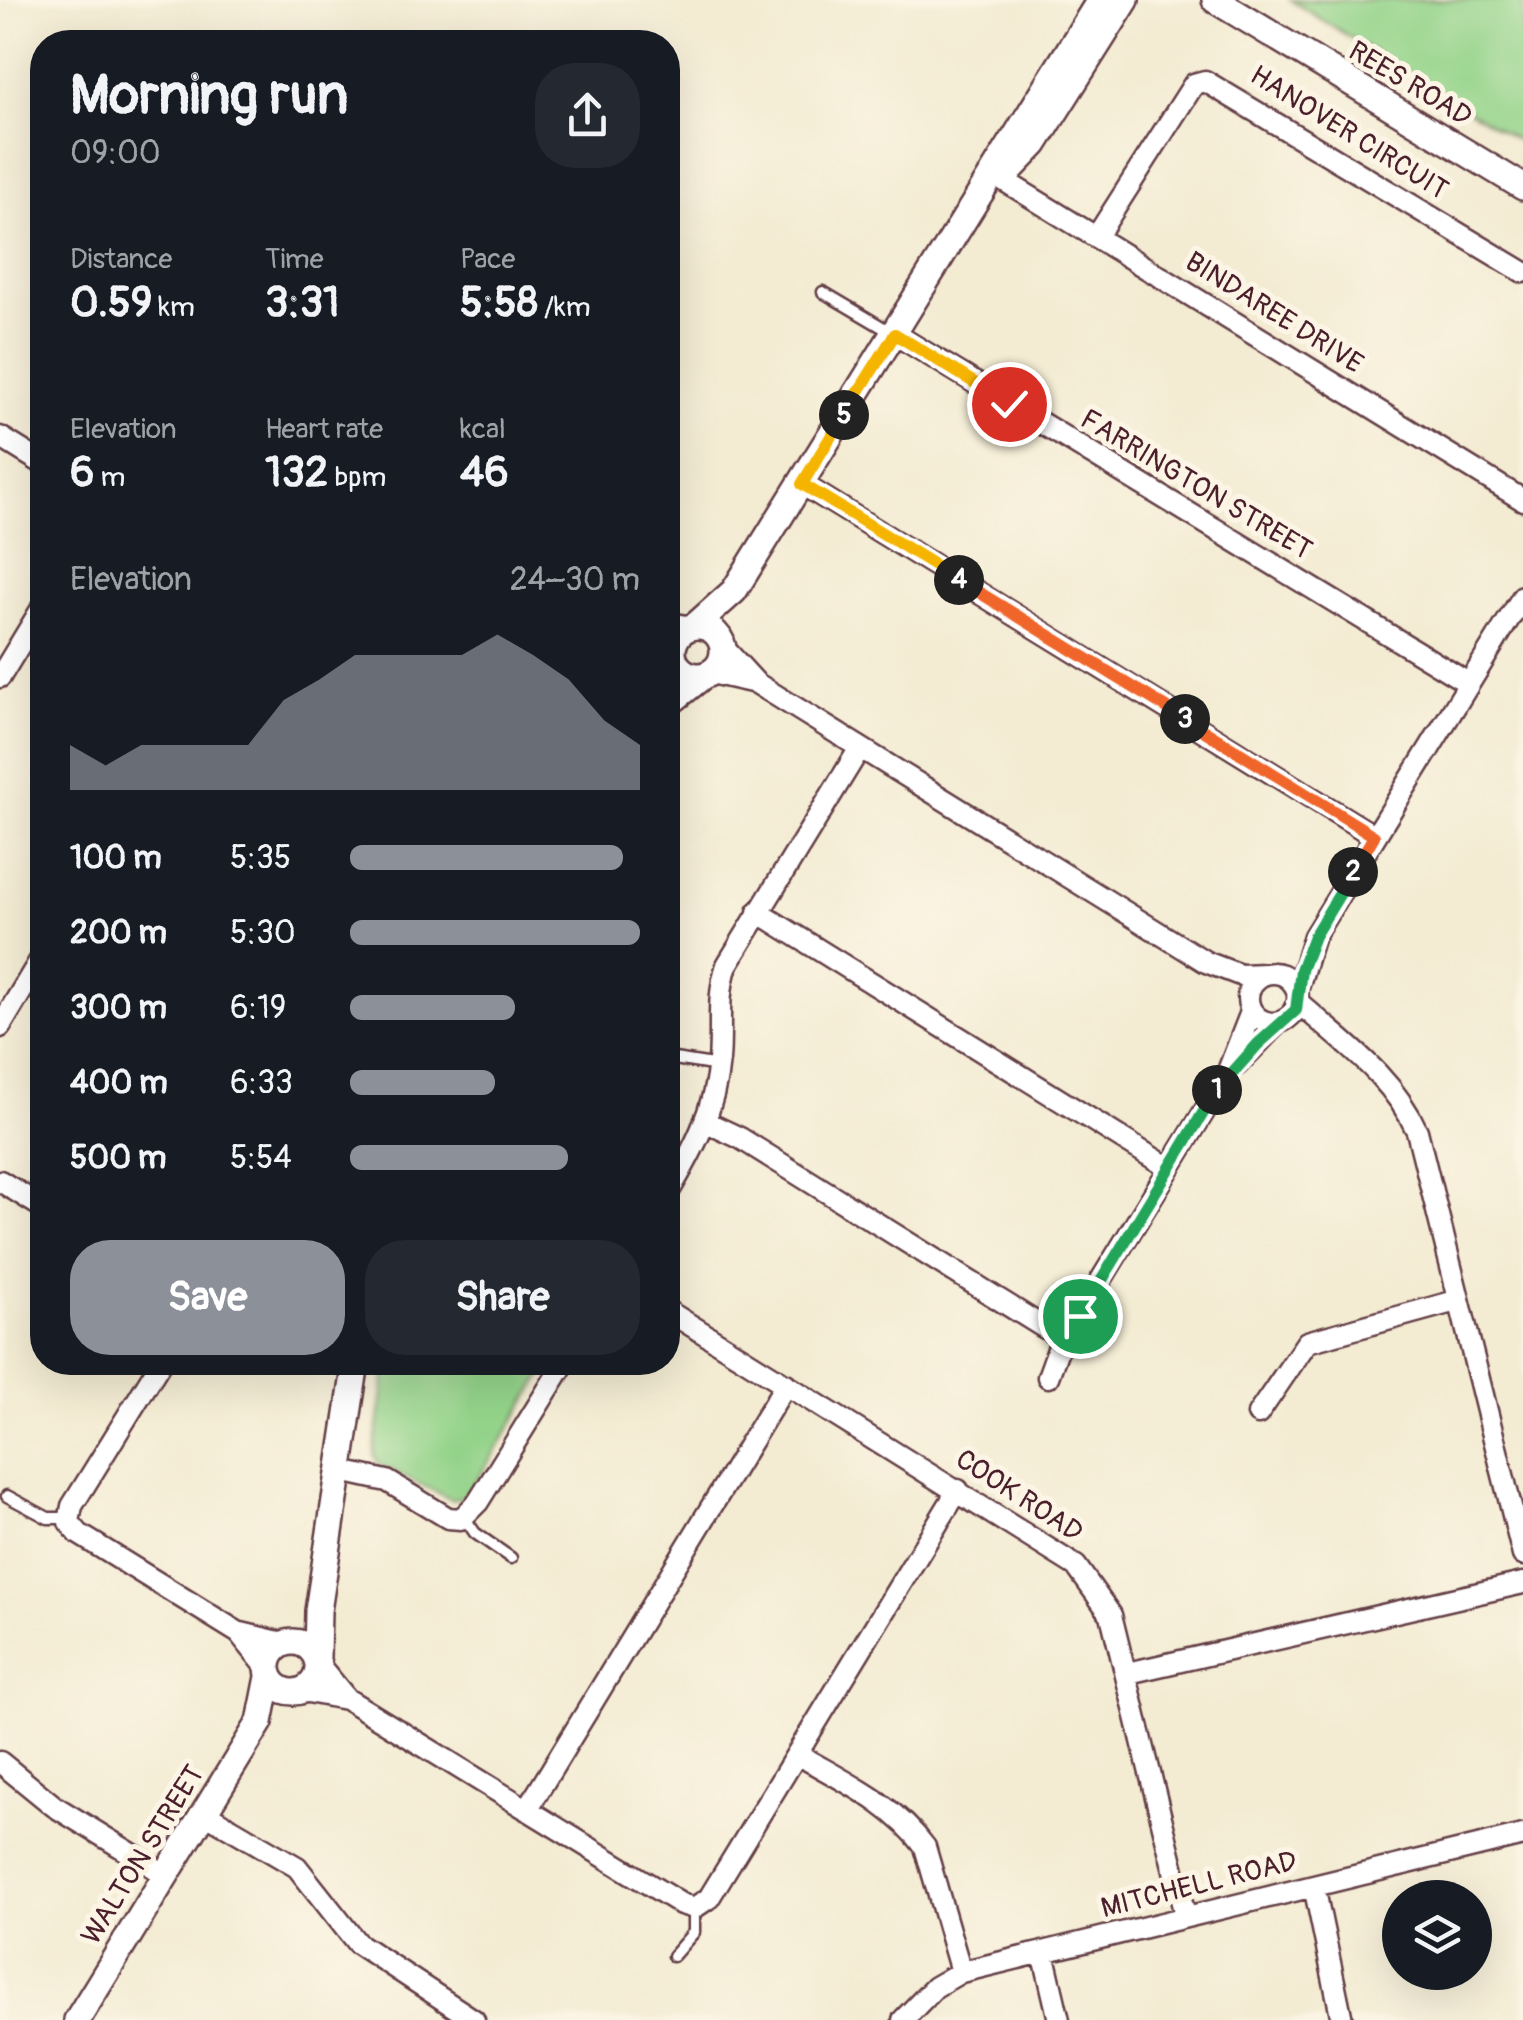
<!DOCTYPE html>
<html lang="en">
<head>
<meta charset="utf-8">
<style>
	body { margin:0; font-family:Pangolin,sans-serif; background:#242831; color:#f1f3f6; height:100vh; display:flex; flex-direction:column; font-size:38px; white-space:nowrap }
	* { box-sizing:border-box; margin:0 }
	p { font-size:32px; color:#9ea1a6 }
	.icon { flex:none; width:55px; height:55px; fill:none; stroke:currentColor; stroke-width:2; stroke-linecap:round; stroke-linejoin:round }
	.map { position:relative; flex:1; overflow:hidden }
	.details { position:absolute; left:30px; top:30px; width:650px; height:1345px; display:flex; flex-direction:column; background:#171b24; border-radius:40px; box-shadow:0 10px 40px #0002 }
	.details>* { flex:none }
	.controls { position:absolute; left:1382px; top:1880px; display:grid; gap:20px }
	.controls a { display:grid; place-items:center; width:110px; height:110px; border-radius:50%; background:#171b24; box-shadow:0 10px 40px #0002; font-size:50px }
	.pin { position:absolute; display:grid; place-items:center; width:85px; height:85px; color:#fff; margin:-42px; border:5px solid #fff; border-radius:50%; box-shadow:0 2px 10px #0007 }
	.km { position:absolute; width:50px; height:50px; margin:-25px; border-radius:50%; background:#222; color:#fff; font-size:28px; line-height:50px; text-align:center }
	.round { display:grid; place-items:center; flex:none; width:105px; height:105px; border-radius:40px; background:#242831 }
	.headline { display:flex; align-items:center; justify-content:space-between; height:170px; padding:0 40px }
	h1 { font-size:55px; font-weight:700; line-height:75px }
	.metrics { display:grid; grid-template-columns:repeat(3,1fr); gap:15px; height:170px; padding:10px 40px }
	.metrics div { display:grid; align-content:center }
	.metrics b { font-size:42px; font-weight:700 }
	.metrics small { font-size:28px; font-weight:400 }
	.metrics p { font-size:28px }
	.chart { height:280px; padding:20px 40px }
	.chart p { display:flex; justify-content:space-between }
	.chart svg { width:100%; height:180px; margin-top:10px; fill:#8c9099; opacity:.7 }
	.action { display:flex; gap:20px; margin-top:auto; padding:20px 40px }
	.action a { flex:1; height:115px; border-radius:40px; background:#8c9099; color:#fff; font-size:40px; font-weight:700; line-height:115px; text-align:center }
	.action a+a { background:#242831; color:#f1f3f6 }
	ul { padding:0 40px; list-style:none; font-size:32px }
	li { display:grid; grid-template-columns:160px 120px 1fr; align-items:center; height:75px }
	li i { height:25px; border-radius:12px; background:#8c9099 }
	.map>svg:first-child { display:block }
	.green { fill:#93d389; stroke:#6e795a; stroke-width:2.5 }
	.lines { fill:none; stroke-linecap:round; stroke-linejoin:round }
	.service-casing { stroke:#633e44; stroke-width:15 }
	.minor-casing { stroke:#633e44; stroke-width:25 }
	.tertiary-casing { stroke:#633e44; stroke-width:30 }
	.service { stroke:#fff; stroke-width:10 }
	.minor { stroke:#fff; stroke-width:20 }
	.tertiary { stroke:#fff; stroke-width:25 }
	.split-1-casing { stroke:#fff; stroke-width:20 }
	.split-2-casing { stroke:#fff; stroke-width:20 }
	.split-3-casing { stroke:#fff; stroke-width:20 }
	.split-4-casing { stroke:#fff; stroke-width:20 }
	.split-5-casing { stroke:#fff; stroke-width:20 }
	.split-6-casing { stroke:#fff; stroke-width:20 }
	.split-1 { stroke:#22a559; stroke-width:12 }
	.split-2 { stroke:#22a559; stroke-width:12 }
	.split-3 { stroke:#f0652b; stroke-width:12 }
	.split-4 { stroke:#f0652b; stroke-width:12 }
	.split-5 { stroke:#f5b400; stroke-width:12 }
	.split-6 { stroke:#f5b400; stroke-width:12 }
	.labels { text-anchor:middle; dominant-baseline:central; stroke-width:10; stroke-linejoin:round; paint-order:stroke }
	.street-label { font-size:28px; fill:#4a1f2b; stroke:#fcf5e5 }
</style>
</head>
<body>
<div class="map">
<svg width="1523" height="2020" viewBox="0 0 1523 2020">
	<rect width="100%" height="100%" fill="#fcf5e5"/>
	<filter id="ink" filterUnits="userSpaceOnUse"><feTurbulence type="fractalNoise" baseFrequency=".01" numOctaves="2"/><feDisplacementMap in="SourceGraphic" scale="20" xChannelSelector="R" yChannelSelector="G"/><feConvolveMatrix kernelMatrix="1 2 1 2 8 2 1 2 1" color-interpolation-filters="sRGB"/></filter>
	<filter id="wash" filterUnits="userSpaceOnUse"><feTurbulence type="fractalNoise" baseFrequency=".0048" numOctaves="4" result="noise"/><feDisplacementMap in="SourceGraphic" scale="40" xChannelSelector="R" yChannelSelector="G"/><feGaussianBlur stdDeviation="2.25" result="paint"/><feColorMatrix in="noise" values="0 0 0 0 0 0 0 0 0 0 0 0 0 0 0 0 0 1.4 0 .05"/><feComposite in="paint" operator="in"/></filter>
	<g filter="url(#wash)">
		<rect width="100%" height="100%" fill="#f3ebd2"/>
		<path class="green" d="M1290,0H1523V144Z
			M387,1363V1362L550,1363L478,1479L464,1496L452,1500L379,1464L374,1455Z"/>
	</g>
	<g filter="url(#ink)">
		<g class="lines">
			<defs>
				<path id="service" d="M823,292L894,334
					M668,1058L719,1066
					M7,1496L48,1518H69
					M464,1517L475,1533L511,1558
					M673,1956L694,1932V1908"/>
				<path id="minor" d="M995,175L1523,500
					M1097,236L1194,84L1205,81L1523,272
					M895,334L1468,683
					M0,437L42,463
					M802,484L1374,836
					M668,622L688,627
					M723,647L756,683L1206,962L1240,975L1265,974
					M668,648L673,653
					M711,673L756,683
					M0,677L42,608
					M758,912L1169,1168
					M1248 998a25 25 0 1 1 50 0a25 25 0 1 1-50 0Z
					M1297,991L1314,936L1523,596
					M1298,1002C1342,1042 1392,1075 1417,1131L1523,1555
					M0,1027L42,957
					M1237,1065L1278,1023
					M706,1122L740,1138L1048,1330H1065L1079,1316L1226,1076L1251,1012
					M0,1181L42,1207
					M668,1193C693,1151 715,1110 719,1060C722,1028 716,997 727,965L860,748
					M668,1311L1076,1566L1111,1615L1185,1915
					M161,1362L72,1506L69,1522L79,1534L239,1633L268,1669
					M1048,1377L1065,1330
					M1258,1414L1307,1342L1456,1301
					M341,1471L387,1481L448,1518L461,1519L478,1502L565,1362
					M241,1633L283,1643
					M319,1665L347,1699L681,1904L694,1908L709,1898L958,1490
					M1128,1673L1523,1583
					M303,1691L345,1699
					M797,1754C843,1781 893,1803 925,1847L961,1972
					M0,1762L54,1806L166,1875
					M527,1810L786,1384
					M203,1812L297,1867L357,1943L474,2020
					M1314,1886L1342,2020
					M1043,1952L1059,2020
					M903,2020L935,1987L961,1972L1523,1835"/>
				<path id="tertiary" d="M1215,0L1523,187
					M1011,169L1035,144L1126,0
					M696,625L734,591L1100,0
					M673 651a25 25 0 1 1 50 0a25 25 0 1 1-50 0Z
					M668,704L703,676
					M268 1667a25 25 0 1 1 50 0a25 25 0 1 1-50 0Z
					M317,1657L318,1611L356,1362
					M77,2020L260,1722L269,1677"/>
			</defs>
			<use href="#service" class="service-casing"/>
			<use href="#minor" class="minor-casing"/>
			<use href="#tertiary" class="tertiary-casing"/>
			<use href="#service" class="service"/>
			<use href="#minor" class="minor"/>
			<use href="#tertiary" class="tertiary"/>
		</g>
	</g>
	<g class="lines" filter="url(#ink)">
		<defs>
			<path id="split-1" d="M1080,1316L1217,1090"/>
			<path id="split-2" d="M1217,1090L1258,1044L1296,1010L1301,970L1314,936L1353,872"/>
			<path id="split-3" d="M1185,719L1374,836L1353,872"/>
			<path id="split-4" d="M959,580L1185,719"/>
			<path id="split-5" d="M844,415L802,484L959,580"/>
			<path id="split-6" d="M844,415L895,334L1009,404"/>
		</defs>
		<use href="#split-1" class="split-1-casing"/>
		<use href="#split-2" class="split-2-casing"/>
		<use href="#split-3" class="split-3-casing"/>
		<use href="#split-4" class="split-4-casing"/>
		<use href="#split-5" class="split-5-casing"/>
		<use href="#split-6" class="split-6-casing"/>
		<use href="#split-1" class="split-1"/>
		<use href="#split-2" class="split-2"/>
		<use href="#split-3" class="split-3"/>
		<use href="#split-4" class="split-4"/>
		<use href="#split-5" class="split-5"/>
		<use href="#split-6" class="split-6"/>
	</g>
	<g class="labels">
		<g class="street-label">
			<text transform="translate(1410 84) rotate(31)">REES ROAD</text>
			<text transform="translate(1349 133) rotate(32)">HANOVER CIRCUIT</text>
			<text transform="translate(1274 313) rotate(32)">BINDAREE DRIVE</text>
			<text transform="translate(1196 485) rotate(31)">FARRINGTON STREET</text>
			<text transform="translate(1019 1496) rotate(33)">COOK ROAD</text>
			<text transform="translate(143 1855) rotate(-58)">WALTON STREET</text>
			<text transform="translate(1199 1885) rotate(-14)">MITCHELL ROAD</text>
		</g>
	</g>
</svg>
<div class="controls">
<a><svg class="icon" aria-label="layers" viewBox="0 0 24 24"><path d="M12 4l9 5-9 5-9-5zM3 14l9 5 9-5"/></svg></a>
</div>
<div class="pin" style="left:1080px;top:1316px;background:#1e9e55"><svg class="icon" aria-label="arrive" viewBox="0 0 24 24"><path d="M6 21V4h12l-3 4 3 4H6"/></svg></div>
<div class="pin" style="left:1009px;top:404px;background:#d93025"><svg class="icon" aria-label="check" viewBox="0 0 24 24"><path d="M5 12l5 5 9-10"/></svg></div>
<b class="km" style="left:1217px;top:1090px">1</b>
<b class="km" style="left:1353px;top:872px">2</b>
<b class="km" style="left:1185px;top:719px">3</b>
<b class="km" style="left:959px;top:580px">4</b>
<b class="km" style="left:844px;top:415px">5</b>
<section class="details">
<div class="headline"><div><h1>Morning run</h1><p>09:00</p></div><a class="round"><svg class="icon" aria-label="share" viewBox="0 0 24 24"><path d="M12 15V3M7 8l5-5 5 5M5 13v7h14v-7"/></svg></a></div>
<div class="metrics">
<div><p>Distance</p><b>0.59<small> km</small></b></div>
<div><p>Time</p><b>3:31</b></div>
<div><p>Pace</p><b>5:58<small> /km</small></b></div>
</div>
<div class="metrics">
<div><p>Elevation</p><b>6<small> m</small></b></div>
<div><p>Heart rate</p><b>132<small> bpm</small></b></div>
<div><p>kcal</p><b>46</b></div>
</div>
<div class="chart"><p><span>Elevation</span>24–30 m</p>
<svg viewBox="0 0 160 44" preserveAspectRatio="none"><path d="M0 44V33L10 38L20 33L30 33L40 33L50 33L60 22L70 17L80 11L90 11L100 11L110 11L120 6L130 11L140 17L150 27L160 33V44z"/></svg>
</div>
<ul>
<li><b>100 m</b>5:35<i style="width:94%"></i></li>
<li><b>200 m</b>5:30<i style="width:100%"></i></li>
<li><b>300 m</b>6:19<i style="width:57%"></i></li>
<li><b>400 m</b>6:33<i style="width:50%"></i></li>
<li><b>500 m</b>5:54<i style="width:75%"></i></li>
</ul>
<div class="action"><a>Save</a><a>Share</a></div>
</section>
</div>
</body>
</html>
